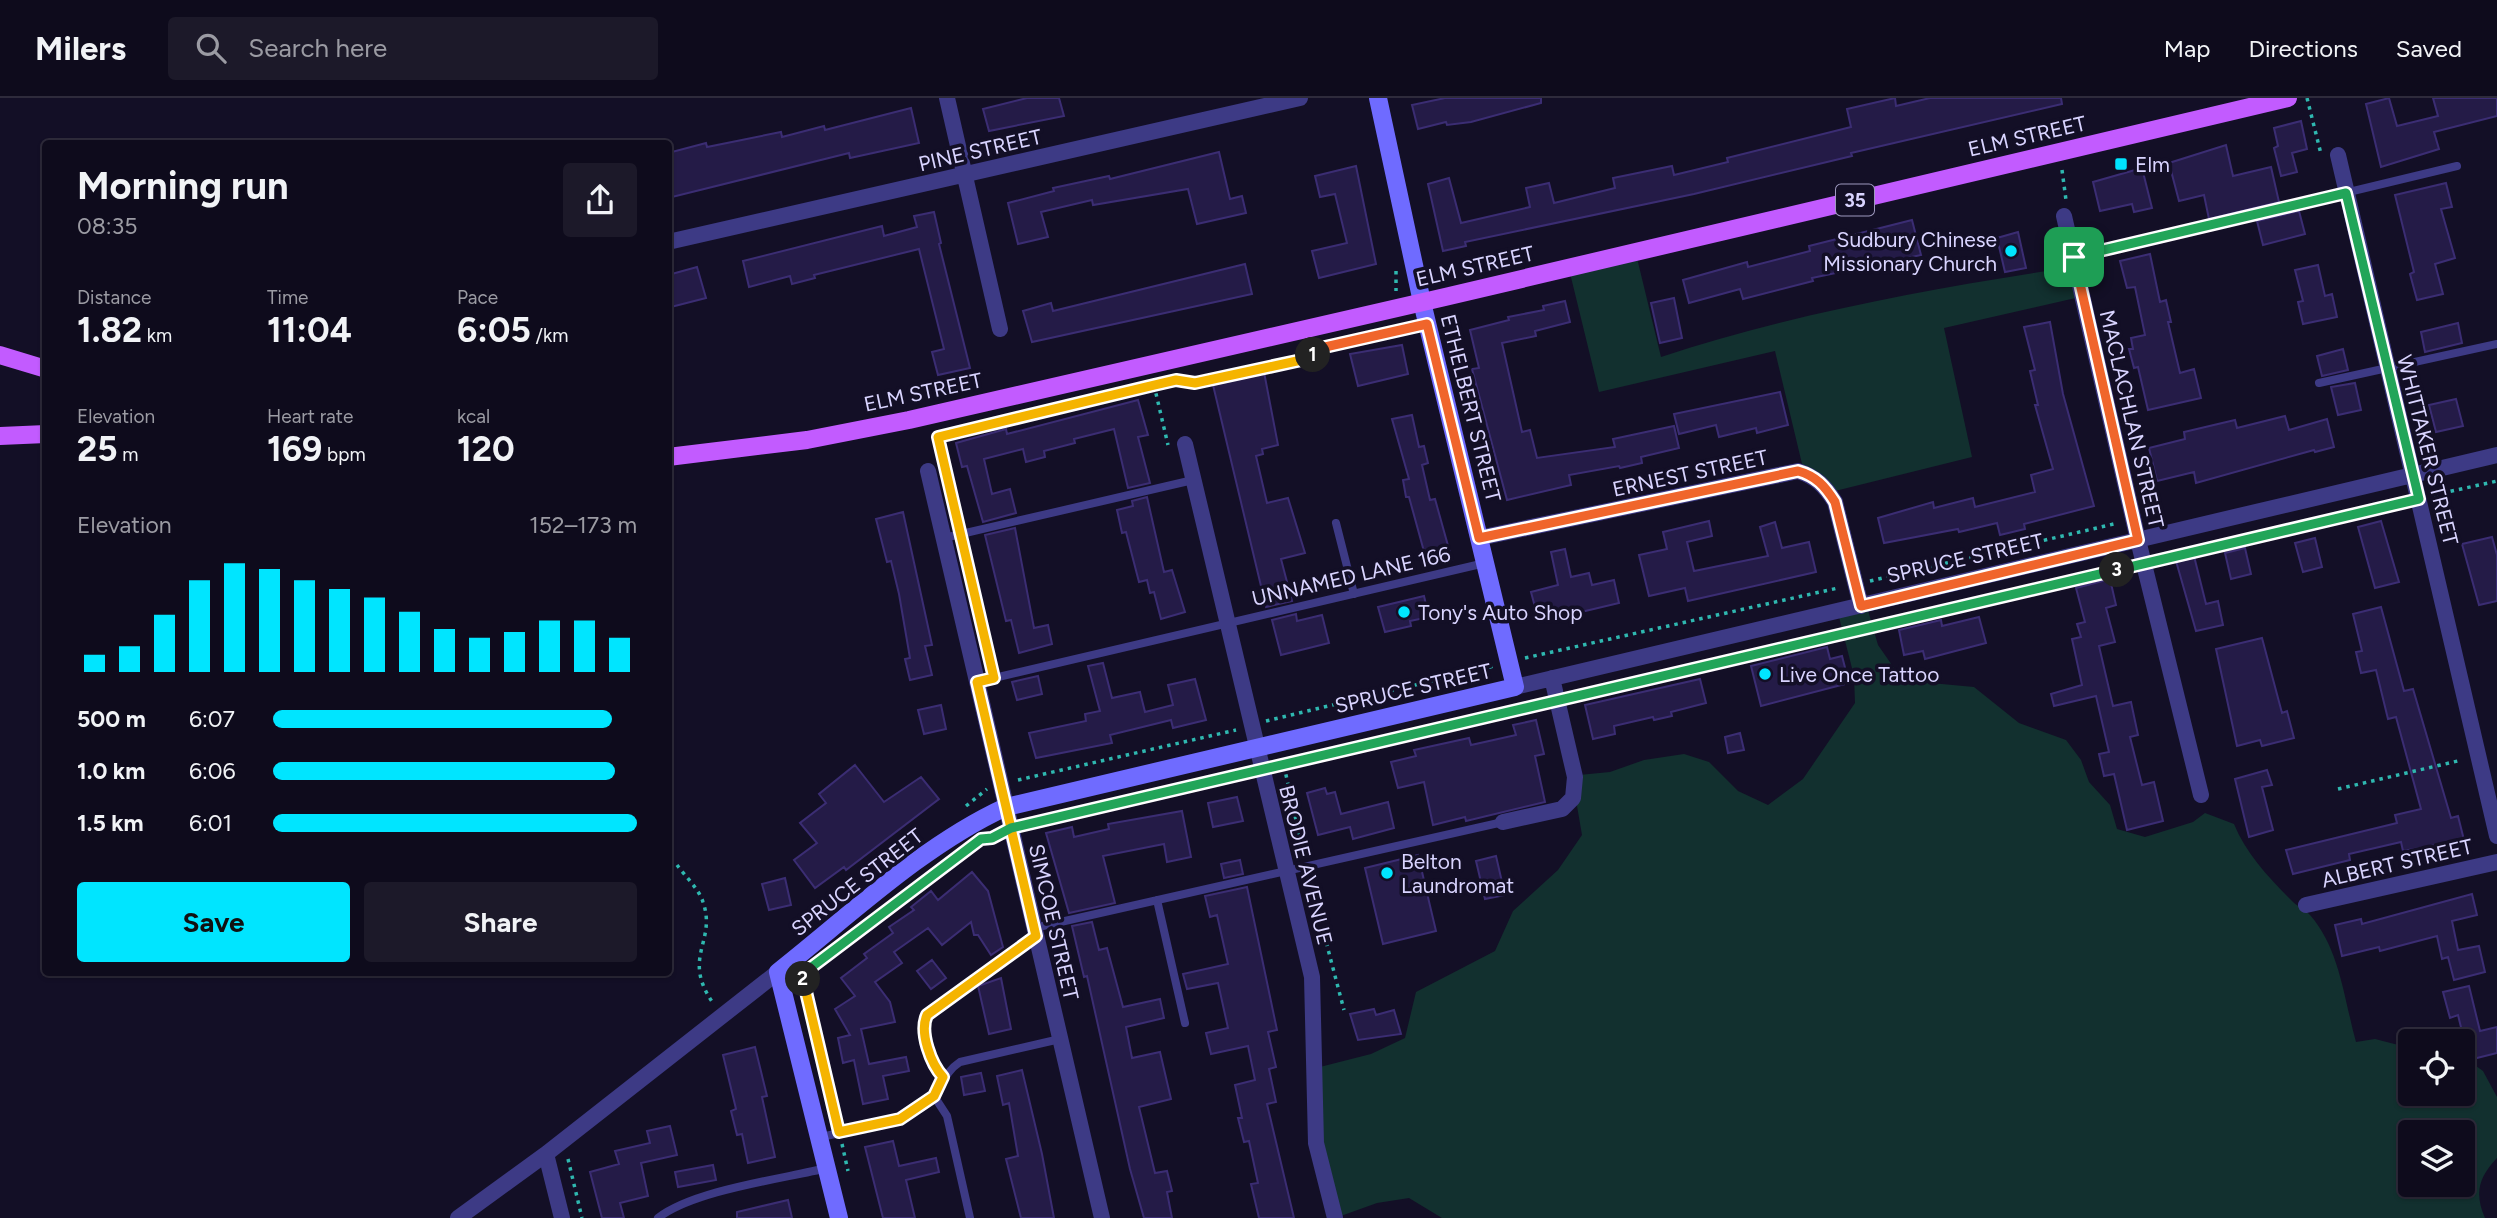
<!DOCTYPE html>
<html lang="en">
<head>
<meta charset="utf-8">
<style>
	body { margin:0; font-family:Figtree,sans-serif; background:#1c1929; color:#f1f3f6; height:100vh; display:flex; flex-direction:column; font-size:26px; white-space:nowrap }
	* { box-sizing:border-box; margin:0 }
	p { font-size:23px; color:#9b9ba3 }
	.icon { flex:none; width:38px; height:38px; fill:none; stroke:currentColor; stroke-width:2; stroke-linecap:round; stroke-linejoin:round }
	.map { position:relative; flex:1; overflow:hidden }
	.side { position:absolute; left:42px; top:42px; width:630px; height:836px; display:flex; flex-direction:column; background:#0e0b1c; border-radius:7px; box-shadow:0 2px 5px #0004,0 0 0 2px #2e2b3b }
	.side>* { flex:none }
	.tools { position:absolute; left:2398px; top:931px; display:grid; gap:14px }
	.tools a { display:grid; place-items:center; width:77px; height:77px; border-radius:7px; background:#0e0b1c; box-shadow:0 2px 5px #0004,0 0 0 2px #2e2b3b; font-size:35px }
	.pin { position:absolute; display:grid; place-items:center; width:60px; height:60px; color:#fff; margin:-30px; border-radius:14px; box-shadow:0 4px 10px #0006 }
	.km { position:absolute; width:35px; height:35px; margin:-18px; border-radius:50%; background:#222; color:#fff; font-size:19px; line-height:35px; text-align:center }
	.round { display:grid; place-items:center; flex:none; width:74px; height:74px; border-radius:7px; background:#1c1929 }
	.head { display:flex; align-items:center; justify-content:space-between; height:119px; padding:0 35px }
	h1 { font-size:38px; font-weight:700; line-height:52px }
	.stats { display:grid; grid-template-columns:repeat(3,1fr); gap:10px; height:119px; padding:7px 35px }
	.stats div { display:grid; align-content:center }
	.stats b { font-size:35px; font-weight:700 }
	.stats small { font-size:19px; font-weight:400 }
	.stats p { font-size:19px }
	.chart { height:196px; padding:14px 35px }
	.chart p { display:flex; justify-content:space-between }
	.chart svg { width:100%; height:126px; margin-top:7px; stroke:#00e5ff; stroke-width:6 }
	.action { display:flex; gap:14px; margin-top:auto; padding:14px 35px }
	.action a { flex:1; height:80px; border-radius:7px; background:#00e5ff; color:#111; font-size:28px; font-weight:700; line-height:80px; text-align:center }
	.action a+a { background:#1c1929; color:#f1f3f6 }
	ul { padding:0 35px; list-style:none; font-size:23px }
	li { display:grid; grid-template-columns:112px 84px 1fr; align-items:center; height:52px }
	li i { height:18px; border-radius:9px; background:#00e5ff }
	header { display:flex; align-items:center; gap:42px; box-sizing:border-box; height:98px; padding:0 35px; background:#0e0b1c; border-bottom:2px solid #2e2b3b }
	header strong { font-size:33px }
	nav { display:flex; gap:38px; margin-inline-start:auto; font-size:24px }
	.search { width:490px; height:63px; background:#1c1929; display:flex; align-items:center; gap:18px; box-sizing:border-box; padding:0 24px; border-radius:7px; color:#9b9ba3; font-size:26px }
	.map>svg:first-child { display:block }
	.green { fill:#12302f; fill-rule:evenodd }
	.building { fill:#241b47; stroke:#3b2d73; stroke-width:2 }
	.lines { fill:none; stroke-linecap:round; stroke-linejoin:round }
	.path { stroke:#2fb8b0; stroke-width:3.5; stroke-dasharray:3.5 5; stroke-linecap:butt }
	.lane { stroke:#3d3a85; stroke-width:8 }
	.street { stroke:#3d3a85; stroke-width:16 }
	.secondary { stroke:#6f6bff; stroke-width:18 }
	.primary { stroke:#c25bff; stroke-width:18 }
	.split-1-casing { stroke:#fff; stroke-width:14 }
	.split-2-casing { stroke:#fff; stroke-width:14 }
	.split-3-casing { stroke:#fff; stroke-width:14 }
	.split-4-casing { stroke:#fff; stroke-width:14 }
	.split-1 { stroke:#f0652b; stroke-width:9 }
	.split-2 { stroke:#f5b400; stroke-width:9 }
	.split-3 { stroke:#22a559; stroke-width:9 }
	.split-4 { stroke:#22a559; stroke-width:9 }
	.poi-dot { fill:#00e5ff; stroke:#130f26; stroke-width:2.5 }
	.labels { text-anchor:middle; dominant-baseline:central; stroke-width:7; stroke-linejoin:round; paint-order:stroke }
	.shield { fill:#130f26; stroke:#9e99be; stroke-width:2 }
	.shield-label { font-size:19px; font-weight:bold; fill:#d9d4ff }
	.street-label { font-size:21px; fill:#d9d4ff; stroke:#130f26 }
	.poi-label { font-size:21px; fill:#d9d4ff; stroke:#130f26; text-anchor:start }
</style>
</head>
<body>
<header>
<strong>Milers</strong>
<div class="search"><svg class="icon" aria-label="search" viewBox="0 0 24 24"><circle cx="10" cy="10" r="6"/><path d="M15 15l6 6"/></svg>Search here</div>
<nav><a>Map</a><a>Directions</a><a>Saved</a></nav>
</header>
<div class="map">
<svg width="2497" height="1120" viewBox="0 0 2497 1120">
	<rect width="100%" height="100%" fill="#130f26"/>
	<path class="green" d="M1636,156L1661,259C1795,215 1933,190 2073,169L2080,199L1944,230L1972,359L1831,394L1803,370L1775,253L1599,294L1569,171Z
		M1867,509L1878,547L1894,570L1920,584L1974,589L2019,625L2066,642L2081,662L2089,684L2110,707L2117,731L2145,739L2193,724L2205,715L2234,726C2246,756 2270,781 2293,804C2298,809 2305,811 2310,817C2340,851 2344,901 2356,944L2375,941L2410,950V996H2462V958L2483,973L2497,999V1060C2479,1079 2474,1095 2485,1120H1442L1409,1100L1377,1105L1338,1119L1318,1045L1316,970L1371,956L1405,940L1416,894L1495,853L1513,813L1558,772L1582,737L1576,702L1579,677L1610,674L1644,662L1684,656L1709,664L1738,693L1768,707L1803,681L1855,605L1854,578L1838,515ZM2410,1034H2462V1087H2410Z"/>
	<path class="building" d="M1027,0H1059L1064,18L989,33L983,11Z
		M1445,0H1541V5L1471,24L1447,27L1446,24L1418,31L1412,7Z
		M1895,0L1896,8L1930,0H2061L2062,6L1851,55L1852,58L1694,96L1465,144L1466,148L1443,153L1428,86L1449,80L1461,125L1530,109L1526,90L1549,85L1554,105L1615,90L1613,80L1672,68L1674,77L1728,64L1727,60L1851,29L1847,11Z
		M2389,0L2397,28L2438,18L2433,0H2497V18L2434,34L2439,51L2381,69L2366,6Z
		M911,10L919,45L850,60L849,55L668,100V55L706,45L707,49L781,34L782,39L824,28L825,32Z
		M2301,23L2307,51L2292,55L2297,74L2281,78L2274,50L2278,48L2274,30Z
		M2226,47L2233,78L2271,69L2279,104L2209,121L2204,97L2179,103L2169,65Z
		M1219,54L1230,101L1242,98L1246,115L1197,126L1188,91L1093,107L1092,102L1041,114L1048,139L1018,146L1008,105L1054,93L1053,90L1109,78L1110,81Z
		M1356,68L1376,166L1319,180L1312,153L1347,145L1335,96L1320,99L1315,78Z
		M2142,70L2152,110L2134,114L2132,106L2100,113L2093,84Z
		M2446,85L2452,109L2441,111L2455,160L2435,166L2443,196L2417,202L2410,176L2414,174L2395,97Z
		M2299,113L2305,136L2263,147L2257,123Z
		M934,114L941,145L939,146L970,270L938,277L932,254L944,251L919,151L814,177L815,180L792,186L790,178L749,189L743,163L882,128L884,138L917,129L914,118Z
		M1912,122L1921,157L1812,180L1813,183L1743,201L1740,191L1689,205L1683,182L1747,164L1748,169L1810,153L1809,148Z
		M2018,134L2026,170L2005,174L1997,140Z
		M2150,156L2160,204L2166,202L2171,224H2168L2180,275L2194,271L2201,300L2148,312L2138,269L2134,270L2129,251H2133L2131,240L2145,237L2135,189L2127,190L2120,163Z
		M1245,166L1252,196L1032,244L1023,213L1051,205L1053,213Z
		M2318,167L2325,198L2332,196L2337,219L2303,226L2298,204L2303,203L2295,172Z
		M697,169L706,200L671,209L668,177Z
		M1674,200L1682,240L1660,245L1651,205Z
		M1565,203L1570,224L1535,233L1536,238L1502,245L1522,334L1530,332L1537,360L1615,349L1613,341L1674,328L1679,350L1641,359L1642,365L1620,370L1619,368L1569,377L1571,387L1507,402L1472,271L1479,270L1470,232L1509,222L1508,219L1544,212L1543,208Z
		M2050,224L2063,296L2094,408L2024,426L2025,431L2000,437L1997,425L1959,434L1958,431L1884,445L1878,420L1933,404L1934,410L1973,400L1975,409L2035,394L2031,377L2053,371L2035,307H2038L2030,273L2035,272L2024,229Z
		M2458,225L2462,245L2425,254L2421,234Z
		M1402,247L1408,276L1358,288L1350,256Z
		M2343,251L2348,272L2322,278L2317,258Z
		M1264,274L1278,347L1262,351L1263,356L1256,358L1267,405L1288,400L1305,455L1281,461L1292,503L1266,509L1213,287Z
		M2355,285L2361,312L2338,317L2331,289Z
		M1780,294L1788,327L1757,335L1756,330L1719,339L1716,327L1679,336L1674,316Z
		M2456,301L2463,328L2436,334L2429,307Z
		M1138,302L1148,337L1138,339L1150,385L1128,390L1114,331L1074,341L1075,345L1044,353L1045,359L1026,364L1023,351L984,361L992,396L1010,391L1016,415L983,424L967,368L962,369L956,345L1006,331L1007,336Z
		M1412,317L1419,349L1424,348L1428,365L1422,367L1430,402L1435,401L1452,462L1428,468L1409,399H1406L1403,382L1409,381L1392,321Z
		M2285,318L2289,332L2327,321L2334,349L2315,354L2314,352L2196,385L2194,374L2157,383L2149,350L2185,341L2184,334L2235,322L2237,330Z
		M1147,399L1164,474L1172,472L1185,514L1161,521L1154,494L1150,495L1147,482L1139,484L1126,434L1122,435L1117,412L1133,408L1132,403Z
		M903,414L932,547L925,548L932,577L910,582L905,561L910,560L899,496L891,463L887,464L876,421Z
		M1709,423L1712,438L1687,444L1694,473L1768,458L1760,429L1775,424L1782,450L1809,444L1816,474L1688,503L1685,490L1649,498L1639,457L1667,451L1663,434Z
		M2381,423L2399,484L2375,490L2358,429Z
		M1015,430L1034,530L1048,527L1052,546L1019,555L1011,522L1006,523L985,437Z
		M2492,439L2497,457V503L2479,507L2462,446Z
		M2315,440L2322,469L2303,474L2295,445Z
		M2245,450L2251,476L2231,481L2225,455Z
		M1565,451L1571,479L1589,475L1592,487L1614,482L1619,505L1539,524L1531,494L1558,487L1551,454Z
		M2194,458L2206,506L2218,503L2223,527L2196,533L2176,463Z
		M2110,481L2116,507L2106,510L2115,544L2099,548L2113,608L2131,604L2138,637L2130,639L2142,687L2154,684L2163,723L2127,732L2114,676L2104,678L2099,656L2109,654L2096,598L2054,608L2051,596L2082,587L2072,541L2081,539L2077,526L2085,524L2076,490Z
		M1424,498L1429,519L1410,523L1411,528L1385,534L1378,509Z
		M2381,509L2404,593L2413,591L2451,720L2458,718L2464,742L2403,753L2401,744L2349,756L2350,762L2293,776L2286,752L2397,725L2395,717L2421,711L2396,619L2388,621L2376,572L2361,575L2356,554L2362,553L2353,516Z
		M1296,516L1297,523L1322,517L1329,545L1281,557L1272,522Z
		M1979,519L1986,545L1925,561L1923,553L1904,557L1899,532L1941,522L1942,528Z
		M2262,540L2282,615L2287,613L2294,640L2262,648L2260,642L2237,648L2216,551Z
		M1827,549L1830,561L1842,558L1849,585L1761,608L1751,568Z
		M1103,565L1112,600L1140,594L1145,614L1173,607L1168,587L1195,581L1206,622L1173,630L1171,622L1110,637L1112,645L1036,660L1029,635L1086,623L1085,616L1100,613L1088,568Z
		M1038,578L1042,596L1017,602L1012,584Z
		M1700,581L1706,605L1671,614L1672,618L1654,622L1653,619L1614,628L1615,636L1593,641L1585,607Z
		M941,607L946,631L924,636L918,612Z
		M1536,622L1544,656L1535,658L1545,704L1466,723L1465,719L1433,727L1424,684L1398,690L1391,664L1416,658L1414,652L1469,640L1471,647L1516,637L1513,627Z
		M1740,635L1744,652L1728,655L1725,639Z
		M855,667L884,704L921,679L939,701L846,772L844,769L815,790L794,762L817,745L800,725L826,705L819,696Z
		M2267,672L2272,687L2262,689L2273,732L2249,739L2235,681Z
		M1325,690L1327,696L1335,694L1341,716L1388,704L1394,730L1353,741L1350,729L1318,737L1307,695Z
		M1237,699L1243,723L1213,729L1208,705Z
		M1182,713L1191,759L1167,764L1164,746L1103,758L1115,805L1069,815L1046,735L1072,729L1074,739L1109,731L1108,726Z
		M1418,757L1436,833L1383,846L1365,770Z
		M1496,758L1505,797L1485,801L1476,763Z
		M1240,762L1243,776L1224,780L1221,766Z
		M972,774L988,793L1003,849L991,857L978,837H974L971,824L942,847L928,830L894,854L902,865L875,884L890,904L895,924L861,931L869,966L906,959L909,973L883,978L888,1001L863,1006L854,962L843,965L838,940L850,937L835,911L855,898L841,880L867,860L864,856L893,835L889,829L914,812L911,809L931,793L938,802Z
		M785,780L791,807L769,812L762,786Z
		M1247,789L1277,932L1268,934L1276,969L1269,971L1276,1004L1267,1006L1294,1120H1259L1251,1086L1258,1085L1249,1043L1244,1044L1238,1020H1242L1235,987L1255,982L1248,948L1211,956L1206,935L1228,930L1218,885L1187,891L1183,876L1228,866L1217,817L1210,819L1205,798Z
		M2472,796L2477,817L2452,823L2458,852L2479,848L2485,874L2454,882L2448,859L2442,861L2437,838L2380,853L2379,849L2342,858L2335,827L2361,821L2362,826Z
		M1092,824L1099,852L1107,850L1123,909L1160,901L1164,920L1126,929L1132,960L1160,954L1171,1001L1139,1009L1155,1075L1167,1073L1172,1093L1167,1094L1172,1120H1144L1130,1071L1087,878L1084,879L1072,828Z
		M932,862L946,880L931,891L917,873Z
		M1001,880L1011,931L989,936L978,888Z
		M2469,888L2480,933L2497,929V955L2469,962L2458,917L2450,920L2443,894Z
		M1374,911L1376,917L1394,912L1401,936L1358,942L1350,916Z
		M755,949L767,998L762,999L775,1059L748,1065L742,1036L737,1037L731,1013L736,1011L723,957Z
		M1022,972L1042,1056L1054,1120H1021L1006,1061L1018,1058L1009,1005L1003,1007L997,978Z
		M981,975L985,993L964,997L961,979Z
		M670,1028L677,1057L641,1065L648,1098L620,1105L624,1120H602L590,1074L619,1066L615,1053L650,1045L647,1033Z
		M893,1043L899,1068L936,1060L939,1074L906,1082L915,1120H883L865,1049Z
		M713,1067L716,1082L678,1089L675,1074Z
		M788,1102L792,1120H737V1114Z"/>
	<g class="lines">
		<path class="path" d="M2307,0L2321,56
			M2062,72L2066,102
			M1396,173V193
			M1154,287L1168,347
			M944,366L938,339L1154,287L1176,282L1195,285L1306,261L1325,249L1412,230
			M2434,397L2497,383
			M2158,461L2403,404
			M1870,483L2118,425
			M1525,560L1838,490
			M1572,600L2127,469
			M1266,623L1494,568
			M1284,668L1304,758
			M1279,669L1541,608
			M1018,682L1236,632
			M2338,691L2462,662
			M966,708L987,691
			M1027,727L1248,677
			M677,767C685,778 699,791 703,804C717,844 681,859 713,905
			M1309,779L1344,912
			M861,832L961,757
			M803,877V890L837,1025
			M842,1046L848,1073
			M568,1061L582,1120"/>
		<path class="lane" d="M2074,160L2457,68
			M2319,285L2497,246
			M1336,425L1354,496
			M944,440L1193,382
			M977,584L1485,465
			M1157,802L1185,925
			M1034,830L1503,724
			M943,979C931,966 919,934 927,917L1036,838
			M934,998L947,1018L970,1120
			M820,1039C852,1032 913,1026 934,998C944,985 945,974 960,964L1060,941
			M658,1120C694,1092 782,1081 827,1070"/>
		<path class="street" d="M947,0L1000,231
			M2338,57L2497,738
			M2064,118L2138,442L2201,697
			M668,144L1300,0
			M1185,346L1312,879L1316,1045L1335,1120
			M928,373L1102,1120
			M1479,440L1798,373C1816,379 1825,388 1835,404L1861,508
			M1515,589L2497,357
			M1503,724L1562,711L1573,700L1575,679L1552,580
			M2306,807L2497,764
			M546,1056L562,1120
			M458,1120L546,1056L778,874"/>
		<path class="secondary" d="M839,1120L778,874C849,818 923,747 1006,709L1515,589L1422,204L1378,0"/>
		<path class="primary" d="M0,257L46,271
			M0,338L46,336
			M668,359L807,342L909,322L1445,199L2288,0"/>
	</g>
	<g class="lines">
		<defs>
			<path id="split-1" d="M1313,257L1325,249L1427,226L1479,440L1798,373C1816,378 1825,388 1835,404L1861,508L2138,442L2074,159"/>
			<path id="split-2" d="M803,881L839,1034L900,1021L934,998L943,979C931,966 919,934 927,917L1036,838L977,584L994,580L938,339L1154,287L1176,282L1195,285L1306,261L1313,257"/>
			<path id="split-3" d="M803,881L809,871L981,741L992,740L1011,730L2117,472"/>
			<path id="split-4" d="M2074,159L2346,95L2419,401L2117,472"/>
		</defs>
		<use href="#split-1" class="split-1-casing"/>
		<use href="#split-2" class="split-2-casing"/>
		<use href="#split-3" class="split-3-casing"/>
		<use href="#split-4" class="split-4-casing"/>
		<use href="#split-1" class="split-1"/>
		<use href="#split-2" class="split-2"/>
		<use href="#split-3" class="split-3"/>
		<use href="#split-4" class="split-4"/>
	</g>
	<g class="poi-dot">
		<rect x="2114" y="59" width="14" height="14" rx="3.5"/>
		<circle cx="2011" cy="153" r="7"/>
		<circle cx="1404" cy="514" r="7"/>
		<circle cx="1765" cy="576" r="7"/>
		<circle cx="1387" cy="775" r="7"/>
	</g>
	<g class="labels">
		<rect class="shield" x="1836" y="86.5" width="38" height="31" rx="5"/>
		<g class="shield-label">
			<text x="1855" y="102">35</text>
		</g>
		<g class="street-label">
			<text transform="translate(2027 38) rotate(-13)">ELM STREET</text>
			<text transform="translate(980 52) rotate(-13)">PINE STREET</text>
			<text transform="translate(1475 168) rotate(-13)">ELM STREET</text>
			<text transform="translate(923 294) rotate(-12)">ELM STREET</text>
			<text transform="translate(1471 310) rotate(76)">ETHELBERT STREET</text>
			<text transform="translate(2132 321) rotate(77)">MACLACHLAN STREET</text>
			<text transform="translate(2428 352) rotate(76)">WHITTAKER STREET</text>
			<text transform="translate(1690 375) rotate(-12)">ERNEST STREET</text>
			<text transform="translate(1965 460) rotate(-13)">SPRUCE STREET</text>
			<text transform="translate(1351 478) rotate(-13)">UNNAMED LANE 166</text>
			<text transform="translate(1413 590) rotate(-13)">SPRUCE STREET</text>
			<text transform="translate(2397 765) rotate(-13)">ALBERT STREET</text>
			<text transform="translate(1306 767) rotate(76)">BRODIE AVENUE</text>
			<text transform="translate(857 784) rotate(-38)">SPRUCE STREET</text>
			<text transform="translate(1054 824) rotate(77)">SIMCOE STREET</text>
		</g>
		<g class="poi-label">
			<text x="2135" y="66">Elm</text>
			<text x="1997" y="141" text-anchor="end">Sudbury Chinese<tspan x="1997" dy="24">Missionary Church</tspan></text>
			<text x="1418" y="514">Tony's Auto Shop</text>
			<text x="1779" y="576">Live Once Tattoo</text>
			<text x="1401" y="763">Belton<tspan x="1401" dy="24">Laundromat</tspan></text>
		</g>
	</g>
</svg>
<div class="tools">
<a><svg class="icon" aria-label="locate" viewBox="0 0 24 24"><circle cx="12" cy="12" r="6"/><path d="M12 2v4M12 18v4M2 12h4M18 12h4"/></svg></a>
<a><svg class="icon" aria-label="layers" viewBox="0 0 24 24"><path d="M12 4l9 5-9 5-9-5zM3 14l9 5 9-5"/></svg></a>
</div>
<div class="pin" style="left:2074px;top:159px;background:#1e9e55"><svg class="icon" aria-label="arrive" viewBox="0 0 24 24"><path d="M6 21V4h12l-3 4 3 4H6"/></svg></div>
<b class="km" style="left:1313px;top:257px">1</b>
<b class="km" style="left:803px;top:881px">2</b>
<b class="km" style="left:2117px;top:472px">3</b>
<section class="side">
<div class="head"><div><h1>Morning run</h1><p>08:35</p></div><a class="round"><svg class="icon" aria-label="share" viewBox="0 0 24 24"><path d="M12 15V3M7 8l5-5 5 5M5 13v7h14v-7"/></svg></a></div>
<div class="stats">
<div><p>Distance</p><b>1.82<small> km</small></b></div>
<div><p>Time</p><b>11:04</b></div>
<div><p>Pace</p><b>6:05<small> /km</small></b></div>
</div>
<div class="stats">
<div><p>Elevation</p><b>25<small> m</small></b></div>
<div><p>Heart rate</p><b>169<small> bpm</small></b></div>
<div><p>kcal</p><b>120</b></div>
</div>
<div class="chart"><p><span>Elevation</span>152–173 m</p>
<svg viewBox="0 0 160 44" preserveAspectRatio="none"><path d="M5 44V38M15 44V35M25 44V24M35 44V12M45 44V6M55 44V8M65 44V12M75 44V15M85 44V18M95 44V23M105 44V29M115 44V32M125 44V30M135 44V26M145 44V26M155 44V32"/></svg>
</div>
<ul>
<li><b>500 m</b>6:07<i style="width:93%"></i></li>
<li><b>1.0 km</b>6:06<i style="width:94%"></i></li>
<li><b>1.5 km</b>6:01<i style="width:100%"></i></li>
</ul>
<div class="action"><a>Save</a><a>Share</a></div>
</section>
</div>
</body>
</html>
